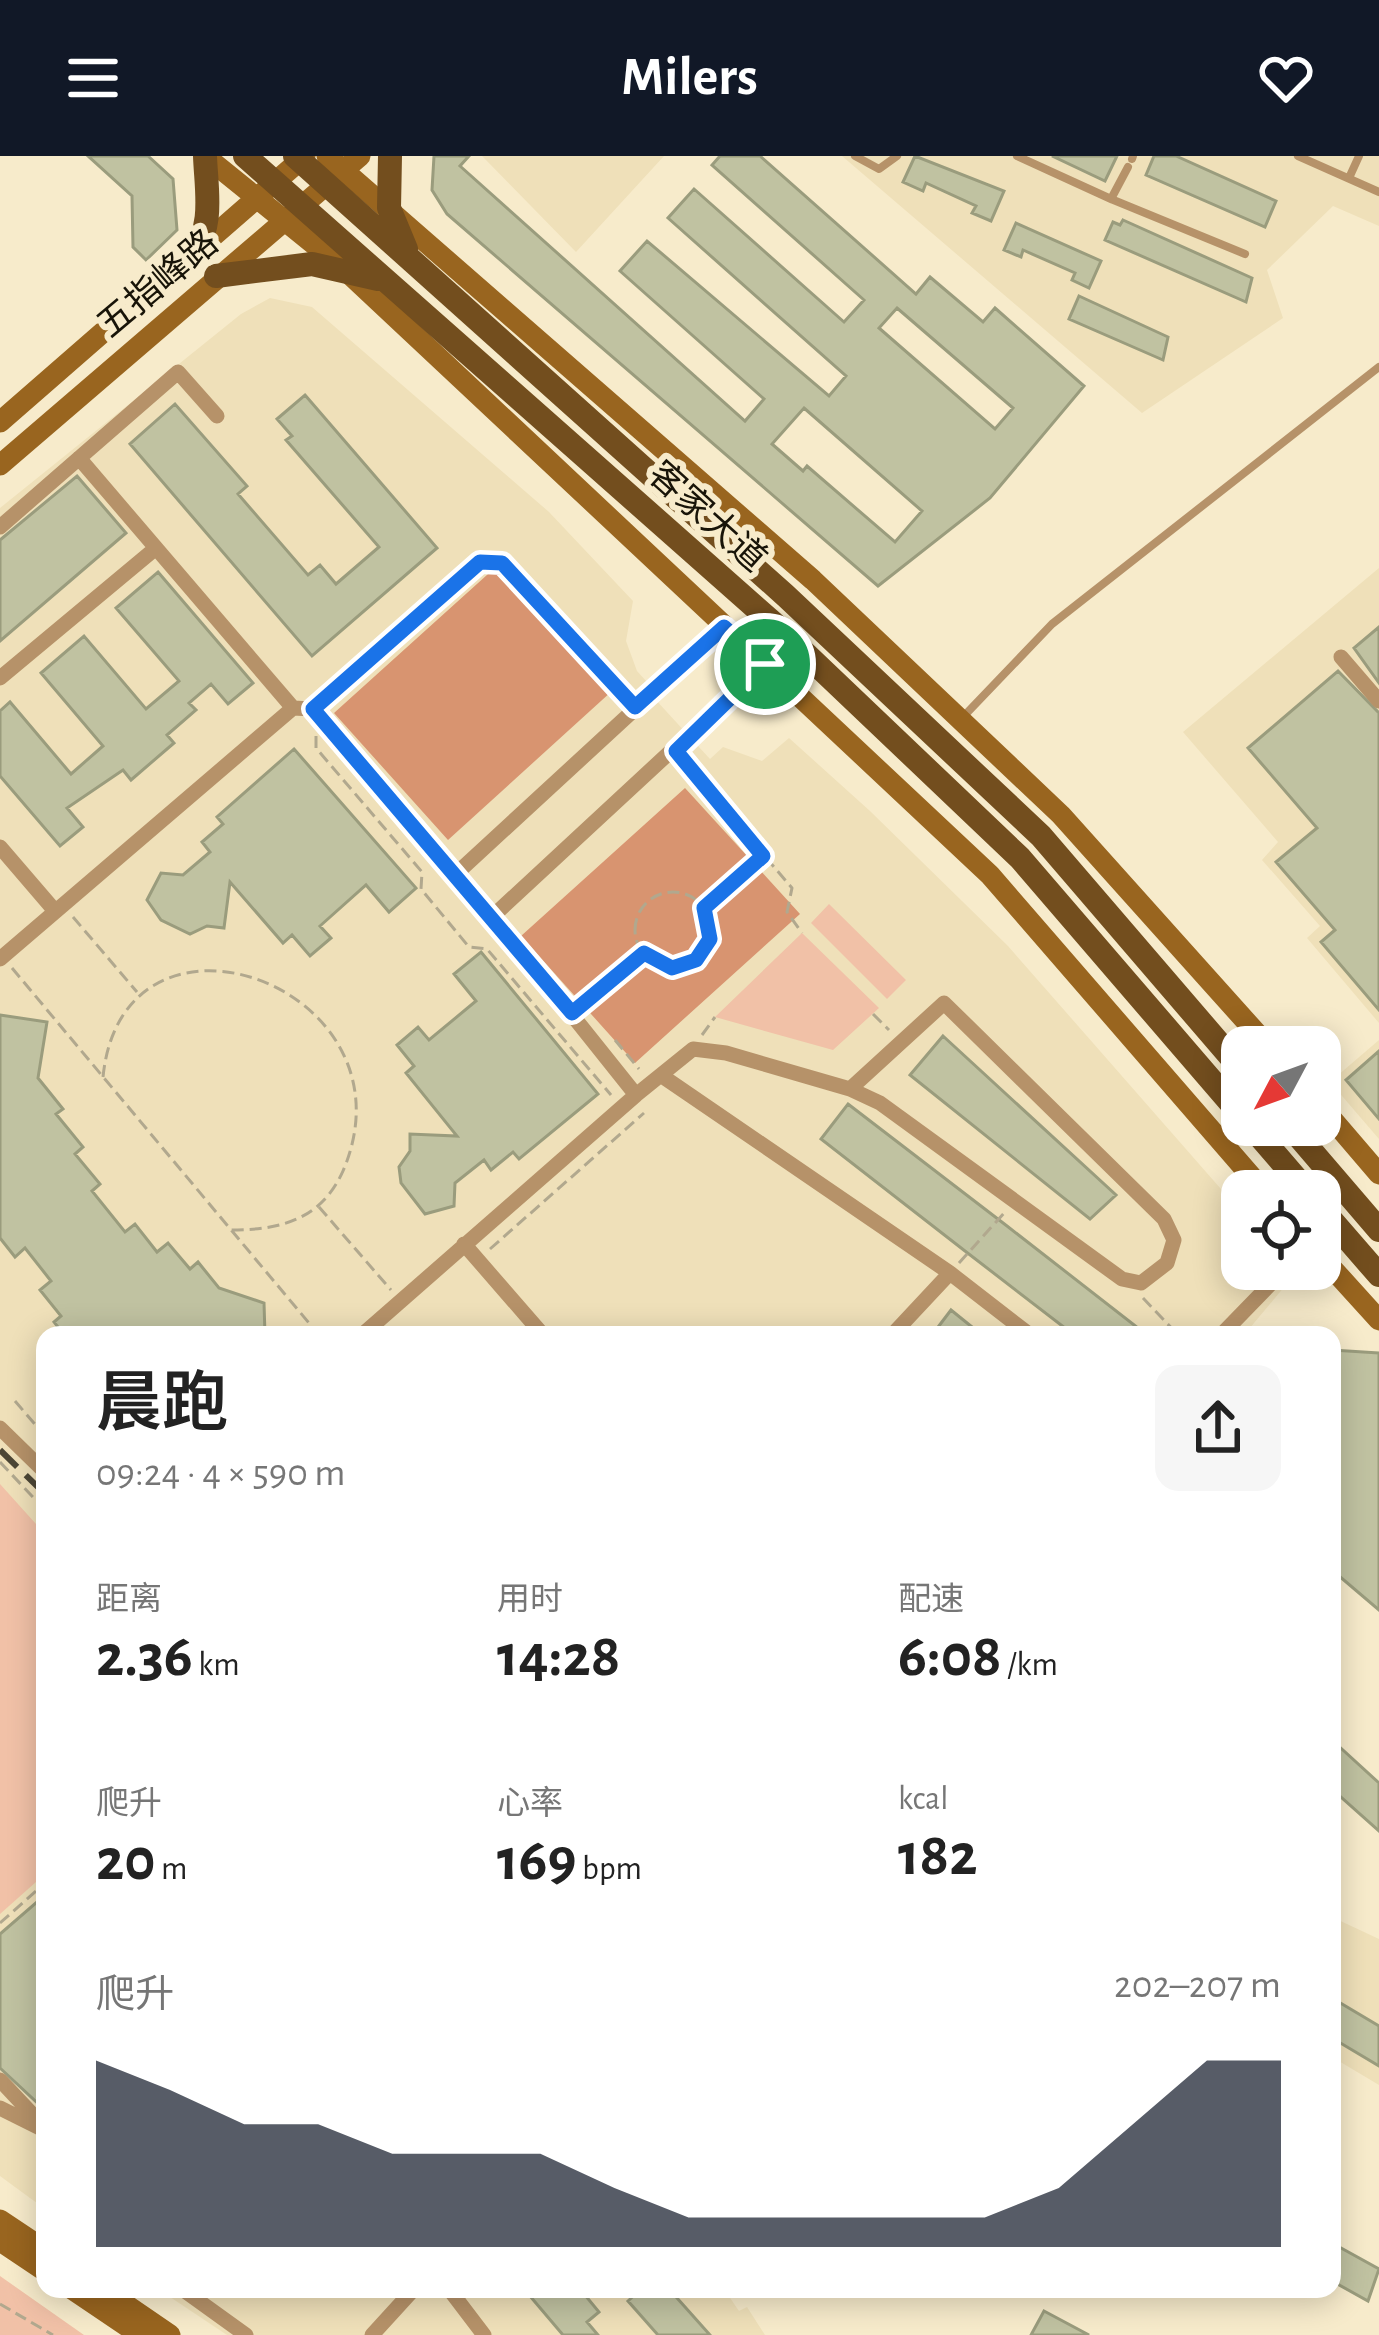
<!DOCTYPE html>
<html lang="zh">
<head>
<meta charset="utf-8">
<style>
	body { margin:0; font-family:"Alegreya Sans","Noto Sans SC",sans-serif; background:#f6f6f6; color:#222; height:100vh; display:flex; flex-direction:column; font-size:45px; white-space:nowrap }
	* { box-sizing:border-box; margin:0 }
	p { font-size:39px; color:#767676 }
	.icon { flex:none; width:66px; height:66px; fill:none; stroke:currentColor; stroke-width:2; stroke-linecap:round; stroke-linejoin:round }
	.map { position:relative; flex:1; overflow:hidden }
	.drawer { position:absolute; left:36px; top:1170px; width:1305px; height:972px; display:flex; flex-direction:column; background:#fff; border-radius:24px; box-shadow:0 6px 30px #0003 }
	.drawer>* { flex:none }
	.needle { width:78px; rotate:229deg }
	.controls { position:absolute; left:1221px; top:870px; display:grid; gap:24px }
	.controls a { display:grid; place-items:center; width:120px; height:120px; border-radius:24px; background:#fff; box-shadow:0 6px 30px #0003; font-size:60px }
	.pin { position:absolute; display:grid; place-items:center; width:102px; height:102px; color:#fff; margin:-51px; border:6px solid #fff; border-radius:50%; box-shadow:0 3px 12px #0007 }
	.round { display:grid; place-items:center; flex:none; width:126px; height:126px; border-radius:24px; background:#f6f6f6 }
	.overview { display:flex; align-items:center; justify-content:space-between; height:204px; padding:0 60px }
	h1 { font-size:66px; font-weight:600; line-height:90px }
	.stats { display:grid; grid-template-columns:repeat(3,1fr); gap:18px; height:204px; padding:12px 60px }
	.stats div { display:grid; align-content:center }
	.stats b { font-size:60px; font-weight:600 }
	.stats small { font-size:33px; font-weight:400 }
	.stats p { font-size:33px }
	.chart { height:336px; padding:24px 60px }
	.chart p { display:flex; justify-content:space-between }
	.chart svg { width:100%; height:216px; margin-top:12px; fill:#111827; opacity:.7 }
	header { display:flex; justify-content:space-between; align-items:center; height:156px; padding:0 60px; background:#111827; color:#fff; font-size:54px; font-weight:600 }
	.map>svg:first-child { display:block }
	.built { fill:#efe0b9 }
	.green { fill:#f1c1a7 }
	.forest { fill:#d89470 }
	.building { fill:#c0c2a1; stroke:#9a9c7d; stroke-width:3; fill-rule:evenodd }
	.lines { fill:none; stroke-linecap:round; stroke-linejoin:round }
	.path { stroke:#b1a88e; stroke-width:3; stroke-dasharray:12 6; stroke-linecap:butt }
	.lane { stroke:#b69269; stroke-width:8 }
	.street { stroke:#b69269; stroke-width:15 }
	.secondary { stroke:#99651f; stroke-width:21 }
	.primary { stroke:#734e1e; stroke-width:24 }
	.rail { stroke:#4c4635; stroke-width:6; stroke-dasharray:24 12; stroke-linecap:butt }
	.route-casing { stroke:#fff; stroke-width:24 }
	.route { stroke:#1a73e8; stroke-width:15 }
	.labels { text-anchor:middle; dominant-baseline:central; stroke-width:12; stroke-linejoin:round; paint-order:stroke }
	.street-label { font-size:36px; fill:#181408; stroke:#f7ebcb }
</style>
</head>
<body>
<header><svg class="icon" aria-label="menu" viewBox="0 0 24 24"><path d="M4 6h16M4 12h16M4 18h16"/></svg>Milers<svg class="icon" aria-label="heart" viewBox="0 0 24 24"><path d="M12 20l-8-8c-3-5 5-10 8-4 3-6 11-1 8 4z"/></svg></header>
<div class="map">
<svg width="1379" height="2179" viewBox="0 0 1379 2179">
	<rect width="100%" height="100%" fill="#f7ebcb"/>
	<path class="built" d="M482,0H664L576,96Z
		M842,0H1379V70L1333,50L1267,114L1283,162L1142,257Z
		M270,142L312,151L549,356L633,445L626,485L637,515L647,526L644,531L710,603L723,591L762,605L789,582L870,655L1008,790L1242,1057V1113H1291L1295,1118L1244,1179H45V2053L0,2020V352L241,158Z
		M1379,412V867L1307,782L1320,770L1262,704L1278,686L1183,576Z
		M1379,884V983L1330,926Z
		M1332,1761L1379,1783V1929L1332,1901Z
		M158,2133H724L739,2155L747,2151L765,2179H227Z"/>
	<path class="green" d="M829,748L906,824L887,843L811,767Z
		M802,777L879,852L833,894L715,861Z
		M0,1328L45,1378V1718L0,1758Z
		M0,2120L84,2179H0Z"/>
	<path class="forest" d="M498,409L612,535L448,684L334,557Z
		M685,632L800,758L635,907L521,780Z"/>
	<path class="building" d="M88,0H148L173,23L177,74L146,104L133,91L132,40Z
		M434,0H469L460,10L745,265L764,243L620,115L647,85L829,240L846,220L668,62L694,33L844,166L864,144L712,9L720,0H760L916,138L930,121L983,166L995,152L1084,230L990,342L878,430L447,58L432,34ZM897,152L1013,252L995,273L879,172ZM804,252L922,355L895,386L807,310L803,315L772,288Z
		M915,0L1004,35L991,65L972,57L976,50L926,27L923,35L903,26Z
		M1052,0H1117L1105,25Z
		M1154,0H1176L1276,45L1265,71L1146,19Z
		M1123,64L1252,122L1246,146L1105,84L1113,66L1120,69Z
		M1016,67L1101,105L1089,132L1072,124L1075,117L1023,94L1021,101L1004,94Z
		M1079,140L1168,181L1163,204L1069,163Z
		M305,239L437,392L312,500L130,288L175,248L247,330L238,338L308,419L320,409L336,428L379,391L286,284L292,280L277,263Z
		M77,320L126,377L0,485V384Z
		M158,416L253,527L228,548L211,528L189,547L196,554L167,579L174,587L131,624L123,614L67,652L83,671L60,690L0,620V555L10,546L71,618L103,590L41,517L84,480L146,553L179,525L116,452Z
		M1379,471V527L1354,492Z
		M1338,515L1379,557V854L1321,786L1335,774L1276,706L1317,672L1248,592Z
		M294,593L416,732L389,756L366,729L320,770L331,782L310,800L292,779L283,787L230,726L224,772L207,770L190,778L161,764L147,744L161,717L183,719L210,696L202,686L223,668L217,661Z
		M481,796L598,938L519,1003L513,996L491,1014L484,1004L455,1027L454,1050L425,1058L401,1027L399,1011L410,995V978L457,980L406,917L414,910L397,889L418,871L429,884L476,845L454,818Z
		M0,859L47,866L38,922L63,953L56,958L83,991L75,998L100,1028L92,1035L125,1076L135,1068L157,1096L168,1087L190,1113L198,1106L219,1132L264,1147L265,1179H64L54,1166L61,1160L40,1134L51,1125L25,1092L15,1101L0,1082Z
		M943,880L1116,1039L1090,1063L910,919Z
		M1379,895V963L1346,924Z
		M848,948L1007,1070L1147,1179H1074L965,1095L821,983Z
		M951,1154L982,1179H932Z
		M1332,1194L1379,1197V1454L1332,1414Z
		M1332,1584L1379,1627V1675L1332,1633Z
		M45,1739V1954L0,1912V1778Z
		M1332,1842L1379,1870V1910L1332,1882Z
		M1332,2087L1379,2113L1368,2145L1332,2125Z
		M524,2133H580L599,2156L587,2166L598,2179H563Z
		M641,2133H669L710,2179H658L628,2145Z
		M1044,2155L1089,2179H1031Z"/>
	<g class="lines">
		<path class="path" d="M316,580V592L422,716L421,733L469,791L487,793L611,939
			M684,606L792,732L787,756L802,777
			M635 774a38 38 0 1 1 76 0a38 38 0 1 1-76 0Z
			M705,751L761,702
			M73,761L137,836
			M12,812L319,1179
			M582,848L644,797
			M873,858L889,874
			M702,879L715,861
			M615,884L639,913
			M103,921C123,722 422,831 343,1015C321,1064 280,1074 231,1074
			M319,1051L391,1134
			M490,1093L644,957
			M959,1107L1005,1056
			M1143,1142L1178,1179
			M15,1245L45,1280
			M0,1306L45,1354
			M0,1767L45,1727
			M0,2148L53,2179"/>
		<path class="lane" d="M855,0L879,13L897,0
			M1017,0L1111,43L1128,11
			M1298,0L1379,36
			M1132,3L1133,0
			M1349,22L1359,0
			M1111,43L1245,98
			M963,561L1052,468L1379,211"/>
		<path class="street" d="M79,302L293,552
			M0,371L178,216L217,260
			M1341,501L1379,545
			M0,522L156,392
			M313,553L480,406L502,407L635,551
			M0,691L55,755
			M457,717L724,471
			M493,760L765,508
			M0,803L293,552L313,553L493,760L636,939L362,1179
			M662,920L950,1117L1030,1179
			M636,939L693,893L726,897L850,933L944,847L1164,1063L1174,1084L1167,1107L1141,1127L1122,1123L880,947L850,933
			M464,1088L543,1179
			M892,1179L950,1117
			M1221,1179L1285,1113
			M0,1272L45,1316
			M0,1924L45,1972
			M0,1952L40,1972
			M182,2133L246,2179
			M449,2133L484,2179
			M372,2179L414,2133"/>
		<path class="secondary" d="M205,0L342,111L990,719L1264,1035
			M327,0L813,424L1061,659L1269,891
			M0,266L305,0
			M0,309L360,0
			M1320,949L1379,1018
			M1320,1099L1379,1164
			M0,2064L45,2094
			M0,2085L45,2115
			M72,2133L140,2179
			M103,2133L170,2179"/>
		<path class="primary" d="M245,0L772,466L1020,702L1242,960
			M295,0L786,440L1041,680L1242,914
			M390,0L389,52L406,93
			M191,99C215,73 206,32 205,0
			M216,120L312,108L378,123
			M1250,969L1307,1035
			M1289,969L1379,1074
			M1320,1051L1379,1119"/>
		<path class="rail" d="M0,1294L45,1338"/>
	</g>
	<g class="lines">
		<defs>
			<path id="route" d="M480,406L502,407L635,551L724,471L765,508L676,595L763,700L704,752L710,783L696,804L672,812L644,797L572,857L313,553Z"/>
		</defs>
		<use href="#route" class="route-casing"/>
		<use href="#route" class="route"/>
	</g>
	<g class="labels">
		<g class="street-label">
			<text transform="translate(158 128) rotate(-40)">五指峰路</text>
			<text transform="translate(707 361) rotate(42)">客家大道</text>
		</g>
	</g>
</svg>
<div class="controls">
<a><svg class="needle" viewBox="-14 -14 28 28"><path d="M0-13l5 13h-10z" fill="#e53935"/><path d="M0 13l5-13h-10z" fill="#767676"/></svg></a>
<a><svg class="icon" aria-label="locate" viewBox="0 0 24 24"><circle cx="12" cy="12" r="6"/><path d="M12 2v4M12 18v4M2 12h4M18 12h4"/></svg></a>
</div>
<div class="pin" style="left:765px;top:508px;background:#1e9e55"><svg class="icon" aria-label="arrive" viewBox="0 0 24 24"><path d="M6 21V4h12l-3 4 3 4H6"/></svg></div>
<section class="drawer">
<div class="overview"><div><h1>晨跑</h1><p>09:24 · 4 × 590 m</p></div><a class="round"><svg class="icon" aria-label="share" viewBox="0 0 24 24"><path d="M12 15V3M7 8l5-5 5 5M5 13v7h14v-7"/></svg></a></div>
<div class="stats">
<div><p>距离</p><b>2.36<small> km</small></b></div>
<div><p>用时</p><b>14:28</b></div>
<div><p>配速</p><b>6:08<small> /km</small></b></div>
</div>
<div class="stats">
<div><p>爬升</p><b>20<small> m</small></b></div>
<div><p>心率</p><b>169<small> bpm</small></b></div>
<div><p>kcal</p><b>182</b></div>
</div>
<div class="chart"><p><span>爬升</span>202–207 m</p>
<svg viewBox="0 0 160 44" preserveAspectRatio="none"><path d="M0 44V6L10 12L20 19L30 19L40 25L50 25L60 25L70 32L80 38L90 38L100 38L110 38L120 38L130 32L140 19L150 6L160 6V44z"/></svg>
</div>
</section>
</div>
</body>
</html>
